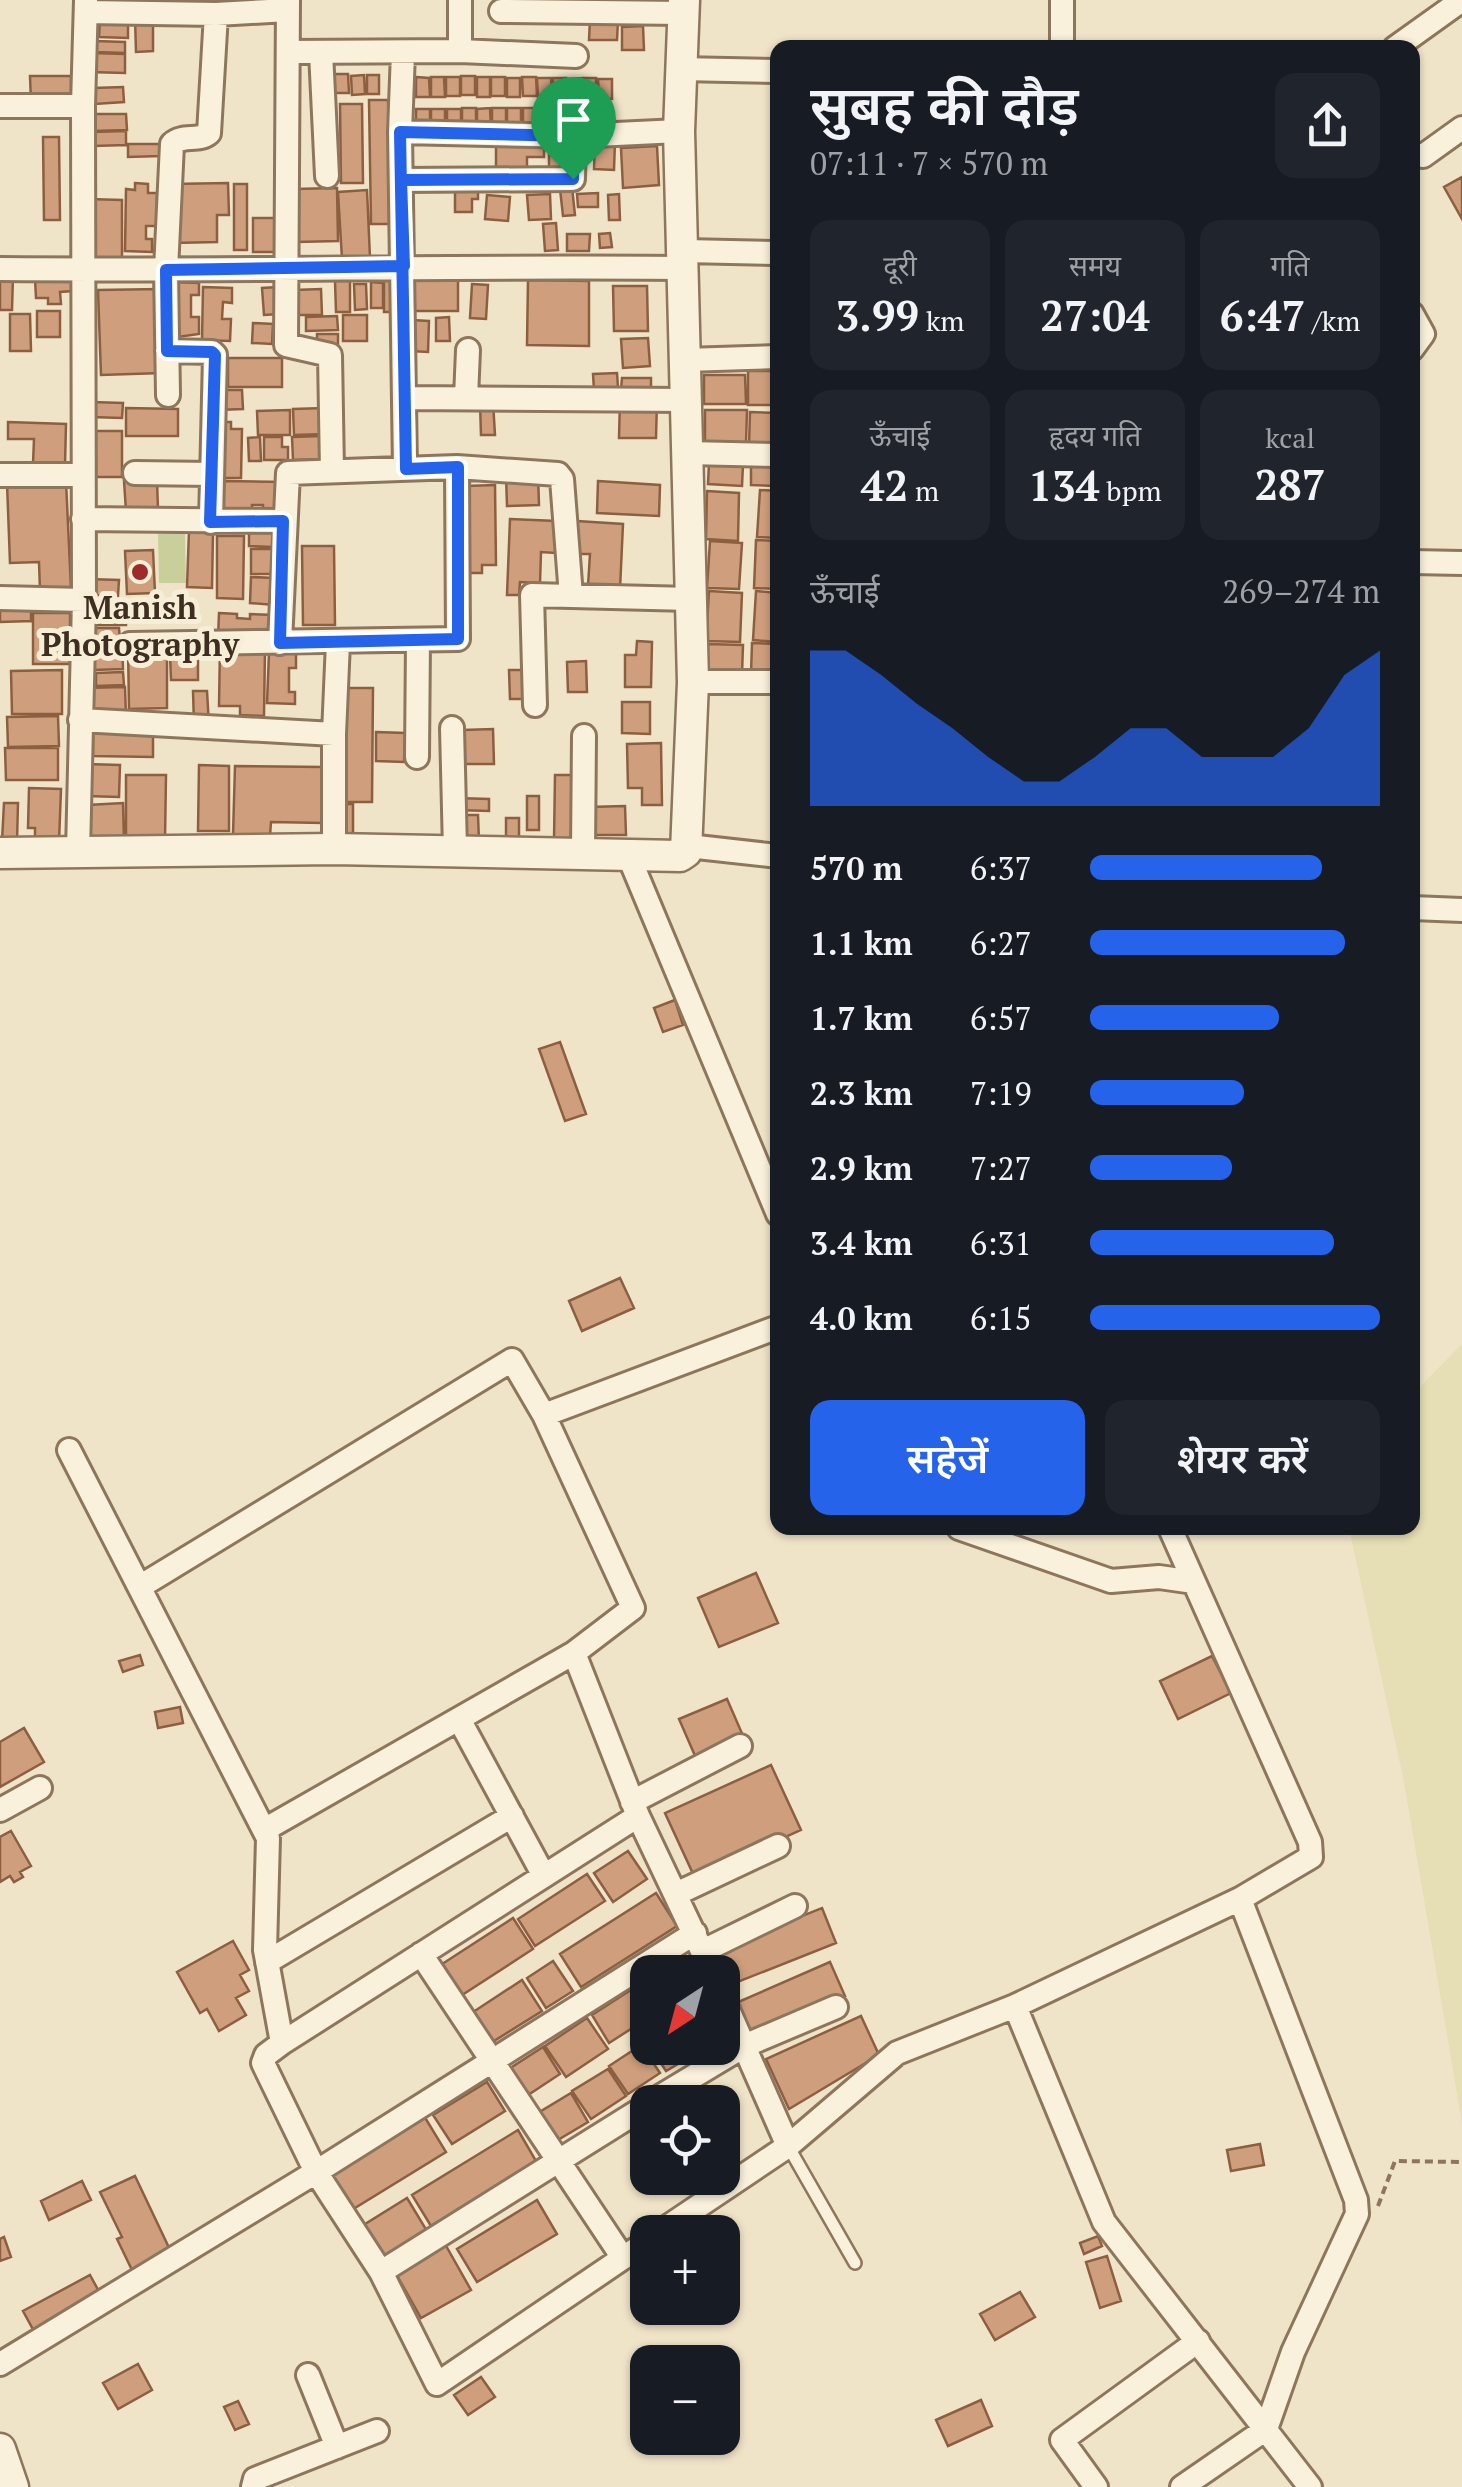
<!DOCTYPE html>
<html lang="hi">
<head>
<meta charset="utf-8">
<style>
	body { margin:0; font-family:"PT Serif","Noto Sans Devanagari",serif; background:#20242c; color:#f1f3f6; height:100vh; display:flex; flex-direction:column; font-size:38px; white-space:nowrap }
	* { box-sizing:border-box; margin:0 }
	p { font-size:32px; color:#9ea1a6 }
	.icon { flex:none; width:55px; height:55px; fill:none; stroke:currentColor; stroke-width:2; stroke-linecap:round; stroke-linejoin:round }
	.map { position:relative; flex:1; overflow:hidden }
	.panel { position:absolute; left:770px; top:40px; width:650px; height:1495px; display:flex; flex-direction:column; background:#171b24; border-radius:20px; box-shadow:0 2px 8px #0004 }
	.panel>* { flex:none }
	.needle { width:65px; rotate:216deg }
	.tools { position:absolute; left:630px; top:1955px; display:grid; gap:20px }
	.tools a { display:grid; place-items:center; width:110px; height:110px; border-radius:20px; background:#171b24; box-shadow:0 2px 8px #0004; font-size:50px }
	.pin { position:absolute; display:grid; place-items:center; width:85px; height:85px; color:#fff; margin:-102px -42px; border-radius:50% 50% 50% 0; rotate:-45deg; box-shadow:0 0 10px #0007 }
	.pin .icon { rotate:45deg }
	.round { display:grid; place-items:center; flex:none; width:105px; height:105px; border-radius:20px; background:#20242c }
	.headline { display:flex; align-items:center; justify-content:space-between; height:170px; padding:0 40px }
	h1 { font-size:55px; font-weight:600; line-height:75px }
	.metrics { display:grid; grid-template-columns:repeat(3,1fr); gap:15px; height:170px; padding:10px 40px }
	.metrics div { display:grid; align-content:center; border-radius:20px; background:#20242c; text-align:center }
	.metrics b { font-size:42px; font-weight:600 }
	.metrics small { font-size:28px; font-weight:400 }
	.metrics p { font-size:28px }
	.chart { height:280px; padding:20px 40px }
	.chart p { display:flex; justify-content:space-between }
	.chart svg { width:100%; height:180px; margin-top:10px; fill:#2563eb; opacity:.7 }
	.button { display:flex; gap:20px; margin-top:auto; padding:20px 40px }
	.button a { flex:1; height:115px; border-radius:20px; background:#2563eb; color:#fff; font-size:40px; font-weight:600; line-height:115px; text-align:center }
	.button a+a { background:#20242c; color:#f1f3f6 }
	ul { padding:0 40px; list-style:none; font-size:32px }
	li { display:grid; grid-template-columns:160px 120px 1fr; align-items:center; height:75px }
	li i { height:25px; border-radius:12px; background:#2563eb }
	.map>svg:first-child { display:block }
	.farmland { fill:#e6deb5 }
	.green { fill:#c9cf9b }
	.building { fill:#cf9f7d; stroke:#8d5f41; stroke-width:2.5 }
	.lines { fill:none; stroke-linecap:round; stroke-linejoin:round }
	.service-casing { stroke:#8d765c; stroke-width:16 }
	.minor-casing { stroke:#8d765c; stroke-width:28 }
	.tertiary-casing { stroke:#8d765c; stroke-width:35 }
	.path { stroke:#8d765c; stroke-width:4; stroke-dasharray:8 5; stroke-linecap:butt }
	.service { stroke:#faf1dc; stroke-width:11 }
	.minor { stroke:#faf1dc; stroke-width:22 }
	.tertiary { stroke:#faf1dc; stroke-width:30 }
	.route-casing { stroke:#fff; stroke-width:20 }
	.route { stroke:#2563eb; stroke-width:12 }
	.poi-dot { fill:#9e2a2b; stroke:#f7eed8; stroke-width:4 }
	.labels { text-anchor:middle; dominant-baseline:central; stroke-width:10; stroke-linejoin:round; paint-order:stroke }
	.poi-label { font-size:32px; font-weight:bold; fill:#3d2e20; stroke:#f7eed8 }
</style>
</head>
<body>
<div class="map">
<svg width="1462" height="2487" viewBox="0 0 1462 2487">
	<rect width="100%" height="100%" fill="#f0e4c8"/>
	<path class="farmland" d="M1462,1344V2123L1404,1782L1349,1528H1412L1413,1394Z"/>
	<path class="green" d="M185,533L186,583H159L158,534Z"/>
	<path class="building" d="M135,17H153V51L136,52Z
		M590,19L618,20L617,40H589Z
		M100,21L128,22V38L99,37Z
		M643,26L644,50H622V27Z
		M95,41L125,42V53L95,52Z
		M90,53L125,54V73L89,72Z
		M334,74H348L349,93H334Z
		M364,75L365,94L352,95L351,76Z
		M367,75H379V94H367Z
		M30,76H71V101L31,102Z
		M461,76H475V95H461Z
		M416,77L429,78L430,97H416Z
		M431,77H444L445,97H431Z
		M446,77H460V96H446Z
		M477,77H490V97H477Z
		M491,77H505V96H491Z
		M522,77H536L537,96H523Z
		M507,78H520V97H507Z
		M537,78H551L552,98L538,97Z
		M553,78H566V98H553Z
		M581,78V98H567V79Z
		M583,78H596V97H583Z
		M598,79H612V99L599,98Z
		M123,87L124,102L95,104L94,88Z
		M369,100H388L391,224H371Z
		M340,104H362L363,183H341Z
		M583,107H596V127H583Z
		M599,107H612V127H599Z
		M462,108H476V128H462Z
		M490,108L491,128H477V109Z
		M492,108H506V128H492Z
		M507,108H521V128H507Z
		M523,108H536L537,128H523Z
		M538,108H551L552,127L538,128Z
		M552,108H566V127H552Z
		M567,108H581V127L567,128Z
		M416,109H430V128H416Z
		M431,109H445V128L431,129Z
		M447,109H461V128L447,129Z
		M92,114H126L127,130L92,131Z
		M126,131V145L93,146L92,132Z
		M43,137H59L60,220H44Z
		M549,140H566V170H549Z
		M595,140L615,141L614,170L594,169Z
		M496,141H544V157H527V171H496Z
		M128,144H160V156L128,157Z
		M657,146L659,185L623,188L621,148Z
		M1462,177V219L1444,187Z
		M135,183L148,184V193H157V226H146V239H152V252L125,251L126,189L135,190Z
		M228,183L229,215H217V242L173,243L172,184Z
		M234,184H247V250H234Z
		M455,187H478V199H472V212H455Z
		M572,187L575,215L563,216L560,189Z
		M337,188L338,241L296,242L294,189Z
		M367,190L370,258L342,259L338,192Z
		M598,193V207H578L577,194Z
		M550,194L551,219L529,220L527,195Z
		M619,194L620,220H609L608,195Z
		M487,195L510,197L508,221L485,219Z
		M87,199L122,200V262L87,261Z
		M253,218H282V252H253Z
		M556,223L558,250L545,251L543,224Z
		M610,233L612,247L600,248L599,234Z
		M567,234H590L589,251H567Z
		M0,276H13L12,310H0Z
		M73,278V291L60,292L61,304H48V298H36L35,279Z
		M410,279H458V311H410Z
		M384,280L400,281V312H384Z
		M528,280L589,281V346L527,345Z
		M335,281H350V312H336Z
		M170,282L199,283V295H191V317H199V334L170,338Z
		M371,282L383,283V308H371Z
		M354,284H366L367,309L355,310Z
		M472,284L488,285L486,319L470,318Z
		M613,286H647L648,331H614Z
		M203,287L232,288V303L223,302L222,319H231L230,341L202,340Z
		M278,287L279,314L264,315L262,288Z
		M160,289L162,373L101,375L98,290Z
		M321,289L322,315H295L294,290Z
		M37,311H60V337H37Z
		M10,314H30L31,351H10Z
		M343,315H367V341H343Z
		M337,316L338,330L306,331V317Z
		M449,317L450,341H436V318Z
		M411,320L429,321L428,352L410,351Z
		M253,323L273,324L272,344L252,343Z
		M317,334H338V347L317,348Z
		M648,338L650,366L623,368L621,339Z
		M228,358H282V387H228Z
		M748,371H778V405H748Z
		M617,373L618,388L594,390L593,374Z
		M704,375H745L746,404H704Z
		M622,378H651V391L621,390Z
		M217,390H242L243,409L217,410Z
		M620,400L657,401L656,438H619Z
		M91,402L123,403L122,418L91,417Z
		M493,402L495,435H481L480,403Z
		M126,408L178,409V436H126Z
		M325,408L326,434L294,435L293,409Z
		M290,410V435H258L257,411Z
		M705,410H747L746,443H705Z
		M750,412L778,413V447L749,446Z
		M8,422L66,424L65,465L33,464L34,439H8Z
		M213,422H231V429H242L241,478H212Z
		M96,431H122V477H96Z
		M322,436V459L293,460L292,437Z
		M260,437L261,461H249L248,438Z
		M264,437H282V447H288V460H264Z
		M709,463L743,465L742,486L708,484Z
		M751,465L778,466V486L751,485Z
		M538,474L539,505L507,506L506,475Z
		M157,480L158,510L126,511L124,481Z
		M66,481L71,589L40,590L39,562L10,563L7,483Z
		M224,481L284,482L277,511H263V505H252V515L223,514Z
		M598,481L660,485L659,516L597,513Z
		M495,485L496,565H482V573H467L466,486Z
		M760,490L778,491V538L757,537Z
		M707,491L739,493L738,541L706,539Z
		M510,519L556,521L555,553L541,552L540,583L520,582L519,595H507Z
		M577,521L623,524L620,589L588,586L590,554H575Z
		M189,531L213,532L212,588L187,587Z
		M249,533H274V547L249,546Z
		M217,536H244L243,599L217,598Z
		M756,540L778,541V589L754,588Z
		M710,541L742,543L739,589L707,588Z
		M302,546H334L335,625H303Z
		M251,549H276V574H251Z
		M153,550L155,593L127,594L125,551Z
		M251,577L275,578L274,605L250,603Z
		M88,579L119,580L118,596L88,595Z
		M709,591L742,593L740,642L706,641Z
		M756,591L778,593V642L753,640Z
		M31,605V621L0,622V606Z
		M93,607H126V625H93Z
		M33,613H70V664H33Z
		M219,613L237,614V618L250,619V614L274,615L273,640L218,638Z
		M86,628H119L120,641L86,642Z
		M637,641L652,642L651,687H625V655H636Z
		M752,643L778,644V676L751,674Z
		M122,644L123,669L93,670L92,645Z
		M708,644L743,645L742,675L707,674Z
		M220,646L265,648L264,716L240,715V706H219Z
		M128,647H167V708L129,709Z
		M269,653L296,654V668H289V692H295V704L267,703Z
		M170,655H198V680H171Z
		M586,661L587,692H568L567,662Z
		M62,670V714H12L11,671Z
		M509,670H528L529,699H510Z
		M123,672L124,685L96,686V673Z
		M125,687L126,716L84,717L83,688Z
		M343,688H373L372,802H342Z
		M193,691H207L209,725H194Z
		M622,702H650V734L622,733Z
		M58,716L59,746L8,747L7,717Z
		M93,727L153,728V757L93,756Z
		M493,729L494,764H463V730Z
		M376,732L405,733L404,762L376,761Z
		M661,743L662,805H642V788H628L627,744Z
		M5,748H58V780H6Z
		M86,764L120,765L119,797L86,796Z
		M199,765L229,766V831H198Z
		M235,766L324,767L323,823L271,822L270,836L233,835Z
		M126,775H166L165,840H126Z
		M555,775H572L571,842L554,841Z
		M29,788L61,789L59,842L35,841V828H28Z
		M527,796H539V830H527Z
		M456,798L489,799V811L456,810Z
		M4,803H18L17,842L2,841Z
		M123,803L124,841L90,843L88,805Z
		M336,804H353V844L336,843Z
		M625,806L626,835H589L588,807Z
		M462,815H478L479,841L463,842Z
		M506,818H519V847H506Z
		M675,1000L683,1025L663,1032L654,1008Z
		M560,1042L586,1114L565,1121L539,1049Z
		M620,1278L634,1308L582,1331L569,1301Z
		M756,1573L778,1623L719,1647L698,1598Z
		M140,1655L143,1665L123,1672L119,1661Z
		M1212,1656L1231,1693L1178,1719L1160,1681Z
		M727,1699L744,1738L696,1758L679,1719Z
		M180,1707L183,1723L158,1728L155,1712Z
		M24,1728L44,1762L0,1787V1742Z
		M771,1765L801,1830L695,1878L665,1813Z
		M11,1831L31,1866L20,1872L23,1877L14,1882L10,1876L0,1882V1837Z
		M628,1851L647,1879L613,1902L594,1873Z
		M587,1874L605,1901L535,1946L518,1919Z
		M656,1893L677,1926L581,1987L560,1954Z
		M822,1908L836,1943L735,1983L721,1948Z
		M513,1918L533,1949L459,1997L439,1966Z
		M233,1941L249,1970L240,1975L249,1991L236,1998L246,2015L219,2031L207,2009L200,2013L177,1972Z
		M679,1959L688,1972H658Z
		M553,1961L573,1991L546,2008L527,1978Z
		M830,1962L845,1996L751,2037L736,2003Z
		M648,1979V2018L609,2043L592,2015Z
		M522,1980L542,2011L486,2046L467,2016Z
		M861,2016L879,2055L789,2109L766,2059Z
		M587,2018L608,2049L566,2077L545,2046Z
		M641,2045L660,2073L628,2094L609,2066Z
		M543,2047L560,2074L522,2099L504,2072Z
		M651,2048H705L666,2071Z
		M608,2069L626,2096L591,2119L572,2091Z
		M487,2082L505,2111L452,2144L433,2115Z
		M571,2093L588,2122L551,2144L533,2116Z
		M421,2111L446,2152L350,2211L325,2170Z
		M518,2130L536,2161L431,2226L412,2195Z
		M1260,2144L1264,2165L1231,2171L1227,2150Z
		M135,2176L171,2252L132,2270L117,2239L122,2237L100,2192Z
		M82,2181L91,2200L49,2220L41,2201Z
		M407,2198L427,2231L382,2259L362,2226Z
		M537,2200L557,2234L477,2282L457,2249Z
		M1098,2236L1102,2246L1084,2254L1080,2243Z
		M4,2237L11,2257L0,2261V2239Z
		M445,2244L471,2290L421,2318L395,2272Z
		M1107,2256L1121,2301L1100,2308L1086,2262Z
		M90,2275L102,2297L35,2333L23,2311Z
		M1020,2292L1035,2317L995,2340L980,2314Z
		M138,2364L152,2390L118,2409L103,2383Z
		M481,2377L495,2397L468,2415L454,2395Z
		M981,2400L992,2426L948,2446L936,2420Z
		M238,2401L249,2424L235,2430L224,2407Z"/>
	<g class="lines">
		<defs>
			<path id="service" d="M788,2146L855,2263"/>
			<path id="minor" d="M288,0L286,345L330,355L332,471
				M460,0V51
				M501,11L683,13
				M86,12L216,14L287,10
				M1062,48V0
				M1395,48L1462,0
				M288,52L460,51L576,56
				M321,52L327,176
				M403,52L400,132L405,469
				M680,69L778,71
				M0,106H83
				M400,132L574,136L679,131
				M1412,154L1423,156L1462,128
				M401,180L573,179L574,136
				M685,251L778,253
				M0,269C228,271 455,266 683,268
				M1412,314L1423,334L1412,349
				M167,351L212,352L215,355L211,522
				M685,360L778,357
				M168,395L166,270L172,144C182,134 199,142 209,133L216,14
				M405,398L686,400
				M466,398L468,350
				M687,453L778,455
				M135,473L212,474
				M0,475H83
				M83,519L283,521
				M1412,562L1462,563
				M0,598L84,600
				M280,643L288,473L457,467L558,474L562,479L571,596
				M130,644L458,639L457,467
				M693,682H778
				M535,705L532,595L690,599
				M80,720L334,734
				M452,728L455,850
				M417,757L418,640
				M688,846L778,856
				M334,849V734L338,642
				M78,852L84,600L83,106L86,0
				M583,852L584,736
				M627,852L778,1214
				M1412,908L1462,910
				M544,1415L778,1327
				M69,1450L268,1838L265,1950L282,2043
				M959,1528L1111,1581L1159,1577L1194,1582
				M141,1586L512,1360L544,1415L633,1608L574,1653L638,1816L712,1972
				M459,1719L544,1876
				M632,1802L740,1746
				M0,1810L40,1788
				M638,1816L282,2043L266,2055L263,2063L316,2172L381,2272L437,2384L648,2241
				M264,1830L574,1653
				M676,1894L778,1846
				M703,1951L795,1906
				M421,1954L623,2258
				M267,1962L512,1816
				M722,1996L788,2146
				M1015,2006L1104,2222L1310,2487
				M651,2102L744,2046L836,2007
				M660,2232L788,2146L897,2053L1015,2006L1240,1899L1311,1857L1310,1842L1170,1528
				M381,2272L648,2105
				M0,2364L316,2172L695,1933
				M308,2375L337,2447
				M253,2487L255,2479L377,2431
				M1096,2487L1062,2440L1198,2341
				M1182,2487L1266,2429L1293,2352L1357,2214L1356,2200L1240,1899"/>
			<path id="tertiary" d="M0,853L334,849L680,856L686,852L693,682L679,131L684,0
				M0,2449L13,2487"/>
		</defs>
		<use href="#service" class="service-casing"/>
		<use href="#minor" class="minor-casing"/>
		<use href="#tertiary" class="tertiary-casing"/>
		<path class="path" d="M1378,2206L1395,2161L1462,2162"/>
		<use href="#service" class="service"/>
		<use href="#minor" class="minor"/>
		<use href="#tertiary" class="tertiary"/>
	</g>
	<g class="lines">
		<defs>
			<path id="route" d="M573,179L401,180L404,266L166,270L167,351L212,352L215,355L210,522L283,521L280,643L458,639V467L406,469C404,357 402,244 400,132L574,136L573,179"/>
		</defs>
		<use href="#route" class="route-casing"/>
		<use href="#route" class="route"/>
	</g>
	<circle class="poi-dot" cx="140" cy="572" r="10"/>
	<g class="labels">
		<g class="poi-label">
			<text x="140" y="607">Manish<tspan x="140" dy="37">Photography</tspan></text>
		</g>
	</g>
</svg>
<div class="tools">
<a><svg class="needle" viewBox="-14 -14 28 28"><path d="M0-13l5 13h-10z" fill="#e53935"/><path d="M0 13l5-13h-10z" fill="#9ea1a6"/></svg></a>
<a><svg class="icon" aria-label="locate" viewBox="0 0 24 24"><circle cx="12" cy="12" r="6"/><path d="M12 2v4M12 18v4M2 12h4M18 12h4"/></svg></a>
<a>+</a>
<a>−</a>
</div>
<div class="pin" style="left:573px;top:179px;background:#1e9e55"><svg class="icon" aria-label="arrive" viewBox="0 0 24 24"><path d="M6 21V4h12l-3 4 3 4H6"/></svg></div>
<section class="panel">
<div class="headline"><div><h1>सुबह की दौड़</h1><p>07:11 · 7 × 570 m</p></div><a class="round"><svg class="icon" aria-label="share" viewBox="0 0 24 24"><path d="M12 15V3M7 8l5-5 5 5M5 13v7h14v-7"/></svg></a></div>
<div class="metrics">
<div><p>दूरी</p><b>3.99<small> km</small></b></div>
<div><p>समय</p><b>27:04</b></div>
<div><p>गति</p><b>6:47<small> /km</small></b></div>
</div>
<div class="metrics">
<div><p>ऊँचाई</p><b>42<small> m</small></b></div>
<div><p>हृदय गति</p><b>134<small> bpm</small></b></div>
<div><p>kcal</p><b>287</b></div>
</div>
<div class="chart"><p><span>ऊँचाई</span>269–274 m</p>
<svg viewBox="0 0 160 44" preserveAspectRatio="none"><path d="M0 44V6L10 6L20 12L30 19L40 25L50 32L60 38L70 38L80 32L90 25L100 25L110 32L120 32L130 32L140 25L150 12L160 6V44z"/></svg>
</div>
<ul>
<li><b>570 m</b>6:37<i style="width:80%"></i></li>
<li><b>1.1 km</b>6:27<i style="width:88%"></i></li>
<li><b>1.7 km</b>6:57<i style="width:65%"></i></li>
<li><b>2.3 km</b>7:19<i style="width:53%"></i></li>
<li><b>2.9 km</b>7:27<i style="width:49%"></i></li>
<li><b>3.4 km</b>6:31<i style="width:84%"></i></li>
<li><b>4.0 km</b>6:15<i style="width:100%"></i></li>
</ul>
<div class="button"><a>सहेजें</a><a>शेयर करें</a></div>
</section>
</div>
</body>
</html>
